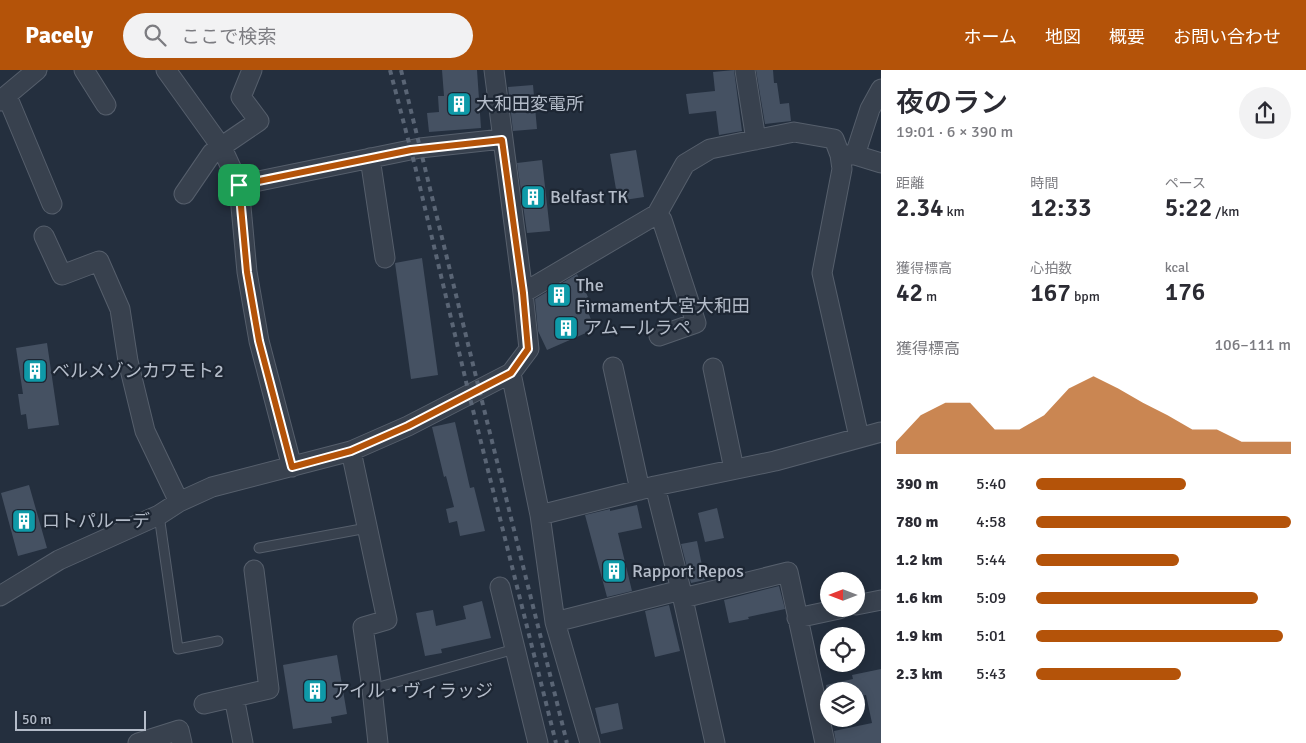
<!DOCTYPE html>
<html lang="ja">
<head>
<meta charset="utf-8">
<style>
	body { margin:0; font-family:Signika,"Noto Sans JP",sans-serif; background:#f2f2f3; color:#2b2b33; height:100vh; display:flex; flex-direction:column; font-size:19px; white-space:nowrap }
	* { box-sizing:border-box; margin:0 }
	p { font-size:16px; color:#7c7c81 }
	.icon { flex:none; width:28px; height:28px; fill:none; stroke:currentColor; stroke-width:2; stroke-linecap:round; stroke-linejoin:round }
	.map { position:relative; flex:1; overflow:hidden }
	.drawer { display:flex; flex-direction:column; background:#fff; width:425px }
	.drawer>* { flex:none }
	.needle { width:32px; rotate:270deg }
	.controls { position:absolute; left:820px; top:502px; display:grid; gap:10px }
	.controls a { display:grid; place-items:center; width:45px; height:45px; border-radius:50%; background:#fff; box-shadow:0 2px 12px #0003; font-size:25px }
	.scale { position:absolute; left:15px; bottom:12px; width:131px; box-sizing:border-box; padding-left:5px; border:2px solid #b4bcc9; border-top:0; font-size:14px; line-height:18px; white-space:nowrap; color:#b4bcc9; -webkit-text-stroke:4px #1d2633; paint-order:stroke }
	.pin { position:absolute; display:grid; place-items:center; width:42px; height:42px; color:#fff; margin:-21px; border-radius:10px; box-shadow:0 2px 8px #0006 }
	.round { display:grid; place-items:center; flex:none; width:52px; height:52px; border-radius:26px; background:#f2f2f3 }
	.summary { display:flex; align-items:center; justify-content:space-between; height:85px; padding:0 15px }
	h1 { font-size:28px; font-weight:600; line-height:38px }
	.metrics { display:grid; grid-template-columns:repeat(3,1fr); gap:8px; height:85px; padding:5px 15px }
	.metrics div { display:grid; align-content:center }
	.metrics b { font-size:25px; font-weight:600 }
	.metrics small { font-size:14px; font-weight:400 }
	.metrics p { font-size:14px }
	.chart { height:140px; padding:10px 15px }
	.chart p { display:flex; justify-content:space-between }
	.chart svg { width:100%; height:90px; margin-top:5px; fill:#b45309; opacity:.7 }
	ul { padding:0 15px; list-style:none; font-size:16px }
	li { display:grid; grid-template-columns:80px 60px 1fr; align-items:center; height:38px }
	li i { height:12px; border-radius:6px; background:#b45309 }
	header { display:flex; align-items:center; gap:30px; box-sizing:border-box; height:70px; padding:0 25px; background:#b45309; color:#fff }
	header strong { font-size:24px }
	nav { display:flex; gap:28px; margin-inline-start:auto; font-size:18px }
	.search { width:350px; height:45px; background:#f2f2f3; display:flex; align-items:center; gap:12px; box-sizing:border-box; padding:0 18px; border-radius:28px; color:#7c7c81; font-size:19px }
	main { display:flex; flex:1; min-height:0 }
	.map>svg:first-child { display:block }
	.building { fill:#455162 }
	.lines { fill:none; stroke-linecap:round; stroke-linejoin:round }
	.lane-casing { stroke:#565f6c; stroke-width:11 }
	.street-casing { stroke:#565f6c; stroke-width:21 }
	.lane { stroke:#38414e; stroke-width:9 }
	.street { stroke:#38414e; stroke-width:19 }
	.rail { stroke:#5a6575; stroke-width:4; stroke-dasharray:5 5; stroke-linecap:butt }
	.route-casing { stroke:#fff; stroke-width:10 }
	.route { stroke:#b45309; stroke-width:6 }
	.labels { text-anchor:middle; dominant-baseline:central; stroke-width:4.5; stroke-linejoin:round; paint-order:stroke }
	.poi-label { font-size:18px; fill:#b4bcc9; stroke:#1d2633; text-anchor:start }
</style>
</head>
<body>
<header>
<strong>Pacely</strong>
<div class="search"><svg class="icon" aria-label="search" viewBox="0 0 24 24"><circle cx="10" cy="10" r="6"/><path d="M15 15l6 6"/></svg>ここで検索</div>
<nav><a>ホーム</a><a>地図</a><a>概要</a><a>お問い合わせ</a></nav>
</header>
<main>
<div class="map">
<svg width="881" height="673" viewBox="0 0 881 673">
	<rect width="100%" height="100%" fill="#242f3e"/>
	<path class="building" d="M442,0H477L481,58L429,62L427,43L439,42L438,26H444Z
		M734,0L742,61L719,65L716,41L689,44L686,24L715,21L713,2Z
		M756,0H773L774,13H777L780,34L789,33L791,51L765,54Z
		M533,15L537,59L513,61L508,17Z
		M636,80L644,127L618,131L610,84Z
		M542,90L550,161L527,163L517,93Z
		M422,188L438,305L411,309L395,193Z
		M577,204L588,227L583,230L595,259L547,280L538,261L535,229Z
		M47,273L59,355L28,359L26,344L21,345L18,324H23L16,278Z
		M455,352L470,418L474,417L485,461L460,466L457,451L449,453L446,439L454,437L446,406L444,407L432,357Z
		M29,415L47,478L18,486L1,423Z
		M637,435L642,458L618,463L632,521L607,527L585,445L610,439V441Z
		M717,438L724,468L705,472L698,443Z
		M697,471L705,510L691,513L681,474Z
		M779,516L785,539L748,547L749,549L729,553L724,530Z
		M482,531L491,568L441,579L442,583L425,586L416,543L433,540L436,556L466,549L463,536Z
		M669,535L680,581L655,587L645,541Z
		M337,585L347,644L331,647L332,653L293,659L283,595Z
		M881,599V673H836L834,661L872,653L866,625L857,627L856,621H827L826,615L853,609L852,605Z
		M618,633L623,659L601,664L595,638Z"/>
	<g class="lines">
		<defs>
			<path id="lane" d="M159,445L178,579L218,571
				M259,478L367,458
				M372,619L515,579"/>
			<path id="street" d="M84,0L106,35
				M166,0L222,78L239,115L247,202L259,271L292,397
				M745,0L756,70
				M7,26L52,134
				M0,31L37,0
				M844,85H855L881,93
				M855,85L870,39L881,19
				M370,88L385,188
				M239,115L420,78L502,69
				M184,124L212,83L259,51L241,27L252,0
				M657,144L662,150L696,253L659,266
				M44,166L62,205L99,191L120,239L128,291L145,361L179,432
				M523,223L657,144L685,94L710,79L794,62L834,69L840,85L842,99L822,203L859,367
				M613,297L640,420
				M713,298L734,399
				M511,303L540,445L555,552L590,673
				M351,381L387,550L363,557L372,619L378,673
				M655,416L681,520L715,673
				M540,445L655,416L775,391L881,362
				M500,517L538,673
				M0,526L59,490L159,445L179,432L212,417L351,381L408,356L511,303L529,279L523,223L494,0
				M683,528L788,502L825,673
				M856,535L881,530
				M797,548L839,539
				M555,552L681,520
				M234,627L243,673
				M204,634L269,619L254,500
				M138,673L179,660L182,673"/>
		</defs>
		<use href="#lane" class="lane-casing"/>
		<use href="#street" class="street-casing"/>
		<use href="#lane" class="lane"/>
		<use href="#street" class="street"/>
		<path class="rail" d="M390,0L415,96L469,324L556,673
			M401,0L479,319L567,673"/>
	</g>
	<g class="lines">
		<defs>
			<path id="route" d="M502,70L523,223L528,279L511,303L408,356L351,381L292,397L259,271L247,202L239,115L411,80Z"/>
		</defs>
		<use href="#route" class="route-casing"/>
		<use href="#route" class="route"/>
	</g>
	<defs>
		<symbol id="building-square" viewBox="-11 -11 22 22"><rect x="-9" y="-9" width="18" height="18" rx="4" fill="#0f9aa8" stroke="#1d2633"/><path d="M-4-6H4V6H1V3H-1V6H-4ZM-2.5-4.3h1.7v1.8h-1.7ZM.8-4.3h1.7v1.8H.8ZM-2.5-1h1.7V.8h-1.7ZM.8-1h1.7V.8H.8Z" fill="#fff"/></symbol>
	</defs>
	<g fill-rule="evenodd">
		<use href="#building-square" x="445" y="20" width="28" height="28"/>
		<use href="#building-square" x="519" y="113" width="28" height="28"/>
		<use href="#building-square" x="545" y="211" width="28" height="28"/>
		<use href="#building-square" x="552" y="244" width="28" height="28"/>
		<use href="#building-square" x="21" y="287" width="28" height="28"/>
		<use href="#building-square" x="10" y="437" width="28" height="28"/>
		<use href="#building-square" x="600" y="487" width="28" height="28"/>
		<use href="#building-square" x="301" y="607" width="28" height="28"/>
	</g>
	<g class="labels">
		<g class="poi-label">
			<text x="476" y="34">大和田変電所</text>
			<text x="550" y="127">Belfast TK</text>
			<text x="576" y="215">The<tspan x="576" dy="21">Firmament大宮大和田</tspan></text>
			<text x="584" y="258">アムールラペ</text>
			<text x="52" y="301">ベルメゾンカワモト2</text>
			<text x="42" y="451">ロトパルーデ</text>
			<text x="632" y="501">Rapport Repos</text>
			<text x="332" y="621">アイル・ヴィラッジ</text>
		</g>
	</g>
</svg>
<div class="controls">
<a><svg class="needle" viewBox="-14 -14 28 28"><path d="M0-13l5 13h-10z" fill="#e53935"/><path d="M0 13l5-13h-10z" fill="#7c7c81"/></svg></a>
<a><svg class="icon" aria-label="locate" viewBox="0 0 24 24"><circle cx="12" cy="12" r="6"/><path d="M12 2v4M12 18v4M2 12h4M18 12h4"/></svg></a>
<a><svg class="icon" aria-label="layers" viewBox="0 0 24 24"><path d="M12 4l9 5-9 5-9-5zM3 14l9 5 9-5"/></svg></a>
</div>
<div class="scale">50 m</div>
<div class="pin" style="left:239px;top:115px;background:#1e9e55"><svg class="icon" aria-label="arrive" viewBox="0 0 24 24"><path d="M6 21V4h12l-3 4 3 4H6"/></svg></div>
</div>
<section class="drawer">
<div class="summary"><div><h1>夜のラン</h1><p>19:01 · 6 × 390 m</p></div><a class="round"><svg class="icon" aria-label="share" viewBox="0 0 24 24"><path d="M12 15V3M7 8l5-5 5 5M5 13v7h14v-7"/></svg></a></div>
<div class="metrics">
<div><p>距離</p><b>2.34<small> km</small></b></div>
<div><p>時間</p><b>12:33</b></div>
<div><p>ペース</p><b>5:22<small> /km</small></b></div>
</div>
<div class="metrics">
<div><p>獲得標高</p><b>42<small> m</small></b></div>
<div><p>心拍数</p><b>167<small> bpm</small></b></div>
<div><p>kcal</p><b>176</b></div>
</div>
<div class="chart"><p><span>獲得標高</span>106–111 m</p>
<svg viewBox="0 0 160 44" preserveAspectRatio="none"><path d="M0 44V38L10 25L20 19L30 19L40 32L50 32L60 25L70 12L80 6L90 12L100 19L110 25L120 32L130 32L140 38L150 38L160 38V44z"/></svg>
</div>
<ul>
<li><b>390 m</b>5:40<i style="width:59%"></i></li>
<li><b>780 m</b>4:58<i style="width:100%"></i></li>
<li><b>1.2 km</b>5:44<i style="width:56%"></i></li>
<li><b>1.6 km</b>5:09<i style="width:87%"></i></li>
<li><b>1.9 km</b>5:01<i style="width:97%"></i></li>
<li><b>2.3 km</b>5:43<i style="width:57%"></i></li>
</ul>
</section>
</main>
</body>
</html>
